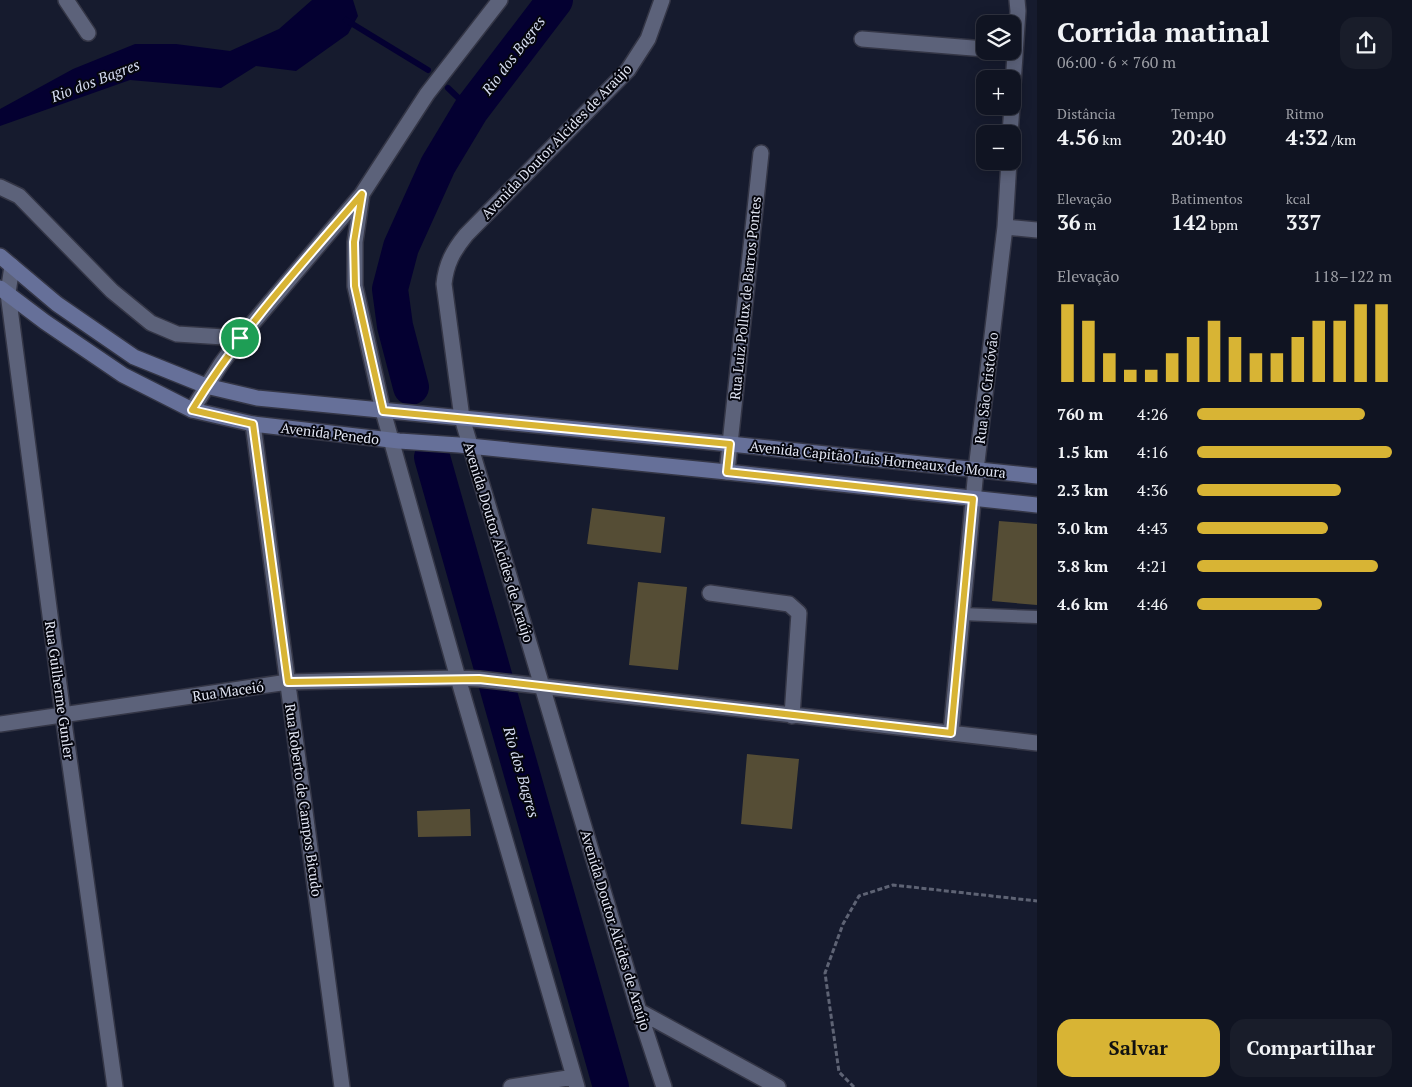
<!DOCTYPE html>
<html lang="pt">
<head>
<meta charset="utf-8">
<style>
	body { margin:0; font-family:"PT Serif",serif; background:#191d2a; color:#f1f3f6; height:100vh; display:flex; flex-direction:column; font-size:19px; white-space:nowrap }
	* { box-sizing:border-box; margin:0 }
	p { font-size:16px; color:#9c9ea5 }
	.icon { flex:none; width:28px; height:28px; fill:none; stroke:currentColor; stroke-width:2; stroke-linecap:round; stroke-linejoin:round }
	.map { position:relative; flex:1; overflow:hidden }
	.side { display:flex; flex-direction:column; background:#101422; width:375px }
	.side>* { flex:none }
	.buttons { position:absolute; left:976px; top:15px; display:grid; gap:10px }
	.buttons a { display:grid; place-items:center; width:45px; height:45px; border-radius:10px; background:#101422; box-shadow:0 2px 12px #0003,0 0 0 1px #303340; font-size:25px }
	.pin { position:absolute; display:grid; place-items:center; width:42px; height:42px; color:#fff; margin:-21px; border:2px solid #fff; border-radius:50%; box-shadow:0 1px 5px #0007 }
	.round { display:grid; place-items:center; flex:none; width:52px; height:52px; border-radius:15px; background:#191d2a }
	.headline { display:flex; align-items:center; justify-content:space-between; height:85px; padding:0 20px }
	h1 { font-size:28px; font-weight:800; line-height:38px }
	.stats { display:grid; grid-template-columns:repeat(3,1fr); gap:8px; height:85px; padding:5px 20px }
	.stats div { display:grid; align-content:center }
	.stats b { font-size:21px; font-weight:800 }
	.stats small { font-size:14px; font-weight:400 }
	.stats p { font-size:14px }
	.chart { height:140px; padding:10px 20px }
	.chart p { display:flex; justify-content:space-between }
	.chart svg { width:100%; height:90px; margin-top:5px; stroke:#d8b434; stroke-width:6 }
	.cta { display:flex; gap:10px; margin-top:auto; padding:10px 20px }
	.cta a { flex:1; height:58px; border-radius:15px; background:#d8b434; color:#111; font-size:20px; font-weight:800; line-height:58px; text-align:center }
	.cta a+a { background:#191d2a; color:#f1f3f6 }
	ul { padding:0 20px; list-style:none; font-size:16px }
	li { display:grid; grid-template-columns:80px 60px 1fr; align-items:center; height:38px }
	li i { height:12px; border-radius:6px; background:#d8b434 }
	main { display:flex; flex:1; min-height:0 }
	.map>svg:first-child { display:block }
	.water { fill:#040031 }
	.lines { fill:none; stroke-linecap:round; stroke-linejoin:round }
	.stream { stroke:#040031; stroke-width:6 }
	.river { stroke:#040031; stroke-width:36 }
	.building { fill:#554d35 }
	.lane-casing { stroke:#343646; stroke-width:15 }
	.street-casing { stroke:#343646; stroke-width:18 }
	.secondary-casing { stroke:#343646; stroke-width:18 }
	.path { stroke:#5e6374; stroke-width:3; stroke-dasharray:5 2.5; stroke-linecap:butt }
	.lane { stroke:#5c627a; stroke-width:12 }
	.street { stroke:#5c627a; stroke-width:15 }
	.secondary { stroke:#667099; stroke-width:15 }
	.route-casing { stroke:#fff; stroke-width:10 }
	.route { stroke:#d8b434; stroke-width:6 }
	.labels { text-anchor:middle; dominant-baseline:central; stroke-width:4; stroke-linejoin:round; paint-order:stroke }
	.street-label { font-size:14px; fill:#e2e6f4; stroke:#05060e }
	.water-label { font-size:15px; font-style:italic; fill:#d5dcf1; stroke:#05060e }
</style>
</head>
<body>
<main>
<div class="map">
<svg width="1037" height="1087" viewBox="0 0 1037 1087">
	<rect width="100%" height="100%" fill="#161b2e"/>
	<path class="water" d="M312,0H353L358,16L348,34L296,71L256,66L221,88L130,80L0,126V109L73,69L135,44H176L230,51L279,29Z"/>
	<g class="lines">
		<path class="stream" d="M346,20L428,70
			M448,88L471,110"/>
		<path class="river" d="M411,387L395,326L390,289L401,247L438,165L471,110L555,0
			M432,457L611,1087"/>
	</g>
	<path class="building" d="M592,508L665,517L661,553L587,544Z
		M999,521L1037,524V605L992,601Z
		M638,582L687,587L678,670L629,665Z
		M747,754L799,759L792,829L741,824Z
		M470,809L471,836L418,837L417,811Z"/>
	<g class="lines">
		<defs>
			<path id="lane" d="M962,614L1037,617"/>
			<path id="street" d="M66,0L88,33
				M662,0L648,39L628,70L466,235C453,251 446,264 444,284L462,418L639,1011L664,1087
				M862,39L985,49
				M1012,99L1018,11L1017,0
				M1010,134L1012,106
				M0,187L19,196L112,291L151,323L177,334L240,338
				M362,194L355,242V286L383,411L458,678L577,1087
				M1005,227L1037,230
				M12,266L8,293L63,715L115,1087
				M192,410L221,364L240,338L362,194L427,94L500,0
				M253,424L342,1087
				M727,472L761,153
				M710,593L789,604L799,613L792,716
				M0,724L288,682L458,678L479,679L1037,743
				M951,733L976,470L1005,227L1009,161
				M639,1011L778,1087
				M511,1087L574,1077"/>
			<path id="secondary" d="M0,256L57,304L134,357L206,386L257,398L730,444L1037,476
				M0,288L45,322L123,375L192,410L253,424L399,441L459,445L727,472L1037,505"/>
		</defs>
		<use href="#lane" class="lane-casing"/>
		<use href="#street" class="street-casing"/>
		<use href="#secondary" class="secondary-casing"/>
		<path class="path" d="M854,1087L839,1072L825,973L843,924L859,896L893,885L1037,901"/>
		<use href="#lane" class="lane"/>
		<use href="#street" class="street"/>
		<use href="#secondary" class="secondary"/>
	</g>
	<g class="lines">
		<defs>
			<path id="route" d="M362,194L354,242L355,286L383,411L730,444L727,472L973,499L951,733L479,679L288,682L253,424L192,410C240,331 302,264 362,194Z"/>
		</defs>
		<use href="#route" class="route-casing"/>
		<use href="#route" class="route"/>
	</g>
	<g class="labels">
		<g class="street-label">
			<text transform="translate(556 141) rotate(-46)">Avenida Doutor Alcides de Araújo</text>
			<text transform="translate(745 298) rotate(-84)">Rua Luiz Pollux de Barros Pontes</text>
			<text transform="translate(986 388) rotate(-83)">Rua São Cristóvão</text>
			<text transform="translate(330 433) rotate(7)">Avenida Penedo</text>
			<text transform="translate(878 459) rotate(6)">Avenida Capitão Luis Horneaux de Moura</text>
			<text transform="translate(499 542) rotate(73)">Avenida Doutor Alcides de Araújo</text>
			<text transform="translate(60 690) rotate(82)">Rua Guilherme Gunler</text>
			<text transform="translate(228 691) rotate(-8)">Rua Maceió</text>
			<text transform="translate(304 800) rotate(82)">Rua Roberto de Campos Bicudo</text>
			<text transform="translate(616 930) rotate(73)">Avenida Doutor Alcides de Araújo</text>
		</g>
		<g class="water-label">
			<text transform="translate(513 55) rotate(-53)">Rio dos Bagres</text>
			<text transform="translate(95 80) rotate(-21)">Rio dos Bagres</text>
			<text transform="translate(522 772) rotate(74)">Rio dos Bagres</text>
		</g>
	</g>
</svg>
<div class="buttons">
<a><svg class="icon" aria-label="layers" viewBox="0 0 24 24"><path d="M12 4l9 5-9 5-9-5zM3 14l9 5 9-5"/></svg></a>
<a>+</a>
<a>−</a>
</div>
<div class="pin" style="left:240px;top:338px;background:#1e9e55"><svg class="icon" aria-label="arrive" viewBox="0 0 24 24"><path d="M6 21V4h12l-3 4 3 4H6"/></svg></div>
</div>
<section class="side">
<div class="headline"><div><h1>Corrida matinal</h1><p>06:00 · 6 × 760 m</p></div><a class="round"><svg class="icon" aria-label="share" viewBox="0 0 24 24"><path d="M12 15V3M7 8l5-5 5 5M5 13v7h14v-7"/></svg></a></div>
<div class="stats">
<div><p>Distância</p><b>4.56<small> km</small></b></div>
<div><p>Tempo</p><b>20:40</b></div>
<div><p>Ritmo</p><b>4:32<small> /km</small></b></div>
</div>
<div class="stats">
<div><p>Elevação</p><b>36<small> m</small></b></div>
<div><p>Batimentos</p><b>142<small> bpm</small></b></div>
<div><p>kcal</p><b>337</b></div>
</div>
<div class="chart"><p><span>Elevação</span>118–122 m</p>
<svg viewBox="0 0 160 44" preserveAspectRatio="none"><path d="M5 44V6M15 44V14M25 44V30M35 44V38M45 44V38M55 44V30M65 44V22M75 44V14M85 44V22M95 44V30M105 44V30M115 44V22M125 44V14M135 44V14M145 44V6M155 44V6"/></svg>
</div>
<ul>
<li><b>760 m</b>4:26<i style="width:86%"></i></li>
<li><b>1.5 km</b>4:16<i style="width:100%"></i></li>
<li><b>2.3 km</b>4:36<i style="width:74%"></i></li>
<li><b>3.0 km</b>4:43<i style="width:67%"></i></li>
<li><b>3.8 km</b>4:21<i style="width:93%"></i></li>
<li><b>4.6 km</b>4:46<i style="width:64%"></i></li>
</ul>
<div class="cta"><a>Salvar</a><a>Compartilhar</a></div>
</section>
</main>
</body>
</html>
